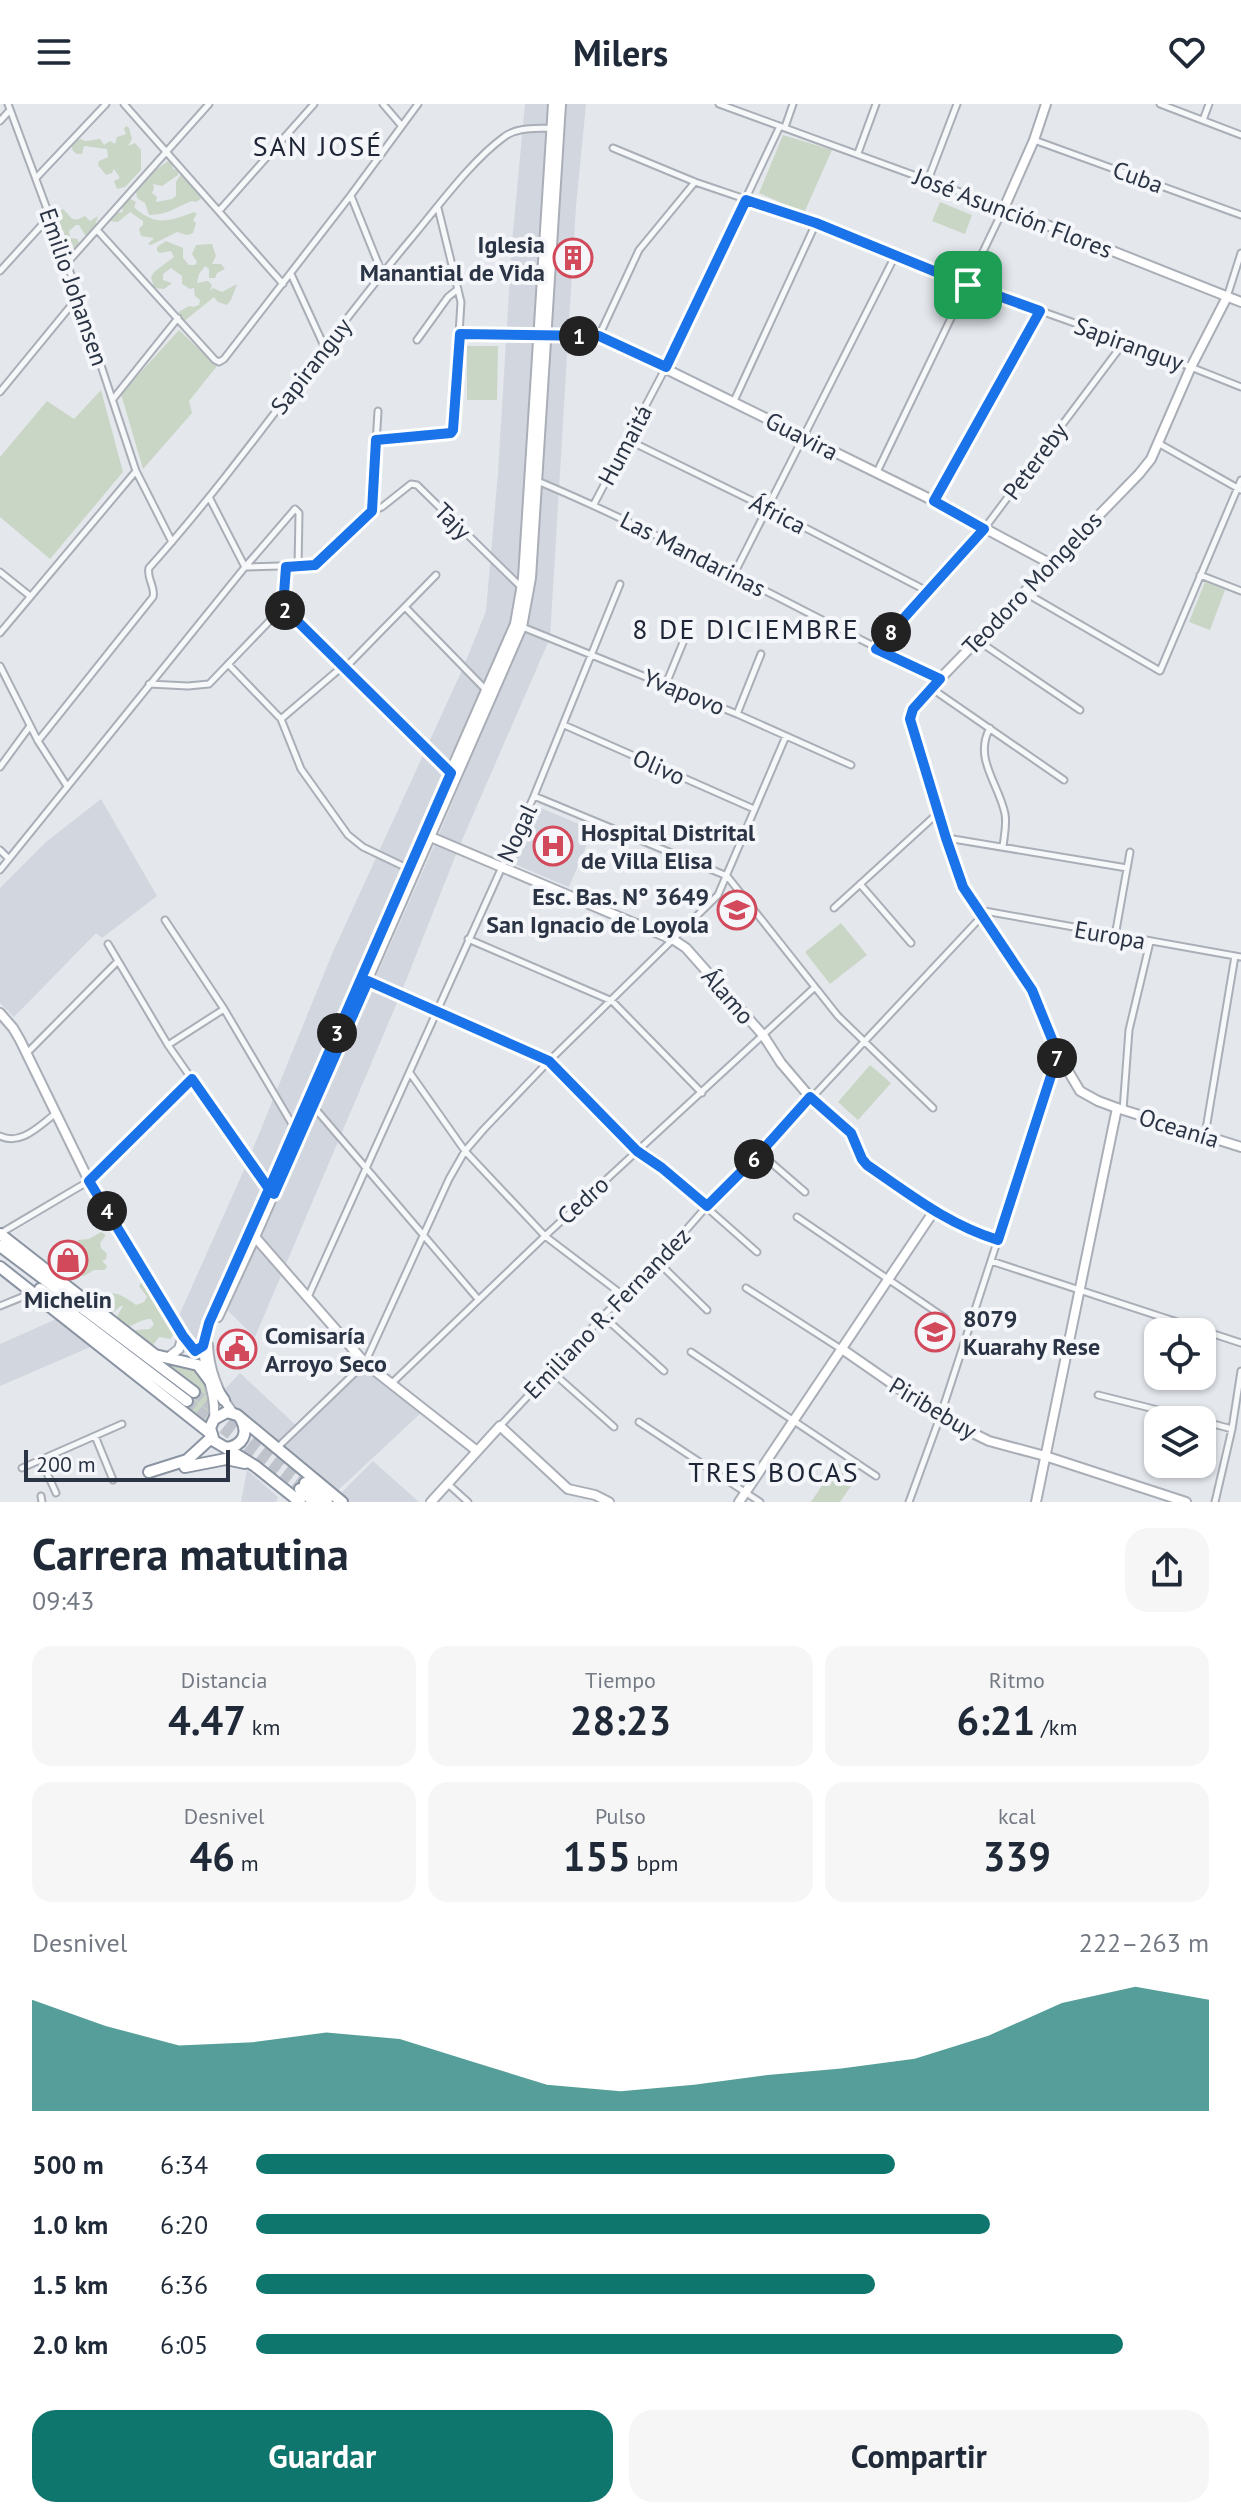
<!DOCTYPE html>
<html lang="es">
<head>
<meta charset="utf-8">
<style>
	body { margin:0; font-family:"PT Sans",sans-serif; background:#f6f6f7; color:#1f2937; height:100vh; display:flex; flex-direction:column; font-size:30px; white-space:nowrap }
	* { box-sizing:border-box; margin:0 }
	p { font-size:26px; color:#747a83 }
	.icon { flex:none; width:44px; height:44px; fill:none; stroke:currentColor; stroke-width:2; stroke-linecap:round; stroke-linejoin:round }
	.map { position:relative; height:1398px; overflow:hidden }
	.side { display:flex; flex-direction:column; background:#fff; flex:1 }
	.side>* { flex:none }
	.buttons { position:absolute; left:1144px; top:1214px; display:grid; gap:16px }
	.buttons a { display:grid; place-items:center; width:72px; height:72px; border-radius:16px; background:#fff; box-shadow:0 2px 6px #0004; font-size:40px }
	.scale { position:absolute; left:24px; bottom:20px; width:206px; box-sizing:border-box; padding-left:8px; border:4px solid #2b3445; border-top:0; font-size:22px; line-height:28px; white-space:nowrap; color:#2b3445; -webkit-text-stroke:6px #f4f6f9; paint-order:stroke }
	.pin { position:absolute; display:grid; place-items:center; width:68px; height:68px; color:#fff; margin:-34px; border-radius:16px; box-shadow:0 4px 12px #0006 }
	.km { position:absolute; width:40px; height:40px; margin:-20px; border-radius:50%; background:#222; color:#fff; font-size:22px; line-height:40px; text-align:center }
	.round { display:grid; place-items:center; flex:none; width:84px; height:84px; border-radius:24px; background:#f6f6f7 }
	.overview { display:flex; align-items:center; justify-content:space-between; height:136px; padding:0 32px }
	h1 { font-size:44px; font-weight:600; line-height:60px }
	.stats { display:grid; grid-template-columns:repeat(3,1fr); gap:12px; height:136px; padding:8px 32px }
	.stats div { display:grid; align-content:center; border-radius:20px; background:#f6f6f7; text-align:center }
	.stats b { font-size:40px; font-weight:600 }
	.stats small { font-size:22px; font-weight:400 }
	.stats p { font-size:22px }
	.chart { height:224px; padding:16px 32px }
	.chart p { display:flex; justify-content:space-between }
	.chart svg { width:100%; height:144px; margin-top:8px; fill:#0f766e; opacity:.7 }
	.cta { display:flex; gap:16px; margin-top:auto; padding:16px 32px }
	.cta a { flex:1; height:92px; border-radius:24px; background:#0f766e; color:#fff; font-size:32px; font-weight:600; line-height:92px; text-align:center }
	.cta a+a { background:#f6f6f7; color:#1f2937 }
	ul { padding:0 32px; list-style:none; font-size:26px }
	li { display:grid; grid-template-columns:128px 96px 1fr; align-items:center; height:60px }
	li i { height:20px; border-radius:10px; background:#0f766e }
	header { display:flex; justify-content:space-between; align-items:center; height:104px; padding:0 32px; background:#fff; font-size:36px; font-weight:600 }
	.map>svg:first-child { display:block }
	.built { fill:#d2d6de }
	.green { fill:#c9d6c5 }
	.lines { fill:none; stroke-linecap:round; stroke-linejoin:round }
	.highway-tunnel { stroke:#bfc3cb; stroke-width:10; stroke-dasharray:10 5; stroke-linecap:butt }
	.street-casing { stroke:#a9aeb7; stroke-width:9 }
	.secondary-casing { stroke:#a9aeb7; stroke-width:12 }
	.highway-casing { stroke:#8b94a3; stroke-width:14 }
	.street { stroke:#f7f8fa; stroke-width:5 }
	.secondary { stroke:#fff; stroke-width:8 }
	.highway { stroke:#fff; stroke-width:10 }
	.route-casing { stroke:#fff; stroke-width:16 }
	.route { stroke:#1a73e8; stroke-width:10 }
	.labels { text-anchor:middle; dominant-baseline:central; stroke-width:8; stroke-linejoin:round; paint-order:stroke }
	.street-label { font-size:24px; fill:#2b3445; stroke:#f4f6f9 }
	.poi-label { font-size:24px; font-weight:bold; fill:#2b3445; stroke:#f4f6f9; text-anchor:start }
	.quarter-label { font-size:28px; letter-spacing:2px; fill:#1d2536; stroke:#f4f6f9 }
</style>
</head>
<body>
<header><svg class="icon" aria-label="menu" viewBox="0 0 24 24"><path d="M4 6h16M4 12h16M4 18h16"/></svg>Milers<svg class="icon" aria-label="heart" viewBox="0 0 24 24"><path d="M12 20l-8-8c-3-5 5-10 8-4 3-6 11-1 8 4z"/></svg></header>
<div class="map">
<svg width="1241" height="1398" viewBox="0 0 1241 1398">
	<rect width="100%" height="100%" fill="#e4e7ec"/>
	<path class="built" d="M525,0H550L518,505L317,968L207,1211L199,1243L195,1244L177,1216L248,1057L332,850L463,564L486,507L498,369L512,139Z
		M563,0H586L576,102L550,534L459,743L399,894L255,1233L227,1206L260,1127L346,941L437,735L525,525Z
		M101,695L157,792L102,834L96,829L14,913L0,899V784L46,738Z
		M536,702L593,726L569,783L512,759Z
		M61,1213L95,1241L0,1282V1240Z
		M367,1263L422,1308L334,1390L283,1344Z
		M240,1269L301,1326L280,1344L233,1306L228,1295L225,1285Z
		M373,1357L419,1398H343L337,1393Z
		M247,1366L278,1393L276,1398H241Z"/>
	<path class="green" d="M126,22L129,24L132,35L128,42L135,39L141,46V66L125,83L117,85L114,77L120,74L114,65L112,69L106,71L98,61L99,57L108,53L107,45L84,42L82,50H77L73,47L71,40L80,35L86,37L100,35L104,41L110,37L115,40L117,33L126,30L124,25Z
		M783,31L832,46L804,109L759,89Z
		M168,57L172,59L173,65L178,66V71L162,82L153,80L154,84L152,89L157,93L156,98L172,95L176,92V78L184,66C191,70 200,85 202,94L196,98L192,97C174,104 170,110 149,111L145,99L137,94L136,87L153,68Z
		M127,93L136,98L134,103C155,123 170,117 194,108L197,110L193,116L196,119L193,129L187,131L177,128L151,141L148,140L154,134L141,132L139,125L143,121V117L130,108L118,118L108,117L113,109L123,108L122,101Z
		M940,98L972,111L965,130L932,117Z
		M63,105C72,113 71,120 85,112L90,117L98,112L93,128L85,131L79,121H76L69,127L70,134L78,135L79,141L74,144L63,138L64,128C58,122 60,116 55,110Z
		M166,137L183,144V154L189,161H195L197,158L192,150L196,141L212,140L216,152L212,160H221L225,165L217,169L215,174H209V165L205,162L199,170L197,179L208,177L212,181L210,187L213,184L222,188L237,180L231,196L227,201L218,198L214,193L183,218L177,212L180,207L189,202L194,203L199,201L200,196L195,192L194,184L190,185L182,180V172L171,164L163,170V176L172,179L164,185L154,184L151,173L154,168L174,153L171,147L160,149L157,147V143Z
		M179,226L217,262L189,297L192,309L143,365L121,290Z
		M467,242H498L497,296H467Z
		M101,286L123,368L50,455L0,413V353L47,297L74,315Z
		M1205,478L1225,486L1210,526L1189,518Z
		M841,819L867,851L830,880L805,848Z
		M870,961L891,979L858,1016L838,998Z
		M101,1128L106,1131L100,1139L101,1144L107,1150L106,1155L102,1157L107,1162L105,1166H94L84,1172L80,1169L76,1170L73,1167L69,1169L67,1166L69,1163L89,1153L84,1144H77L78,1136L89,1135Z
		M144,1176L151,1180L157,1199L175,1224L171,1235L159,1233L150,1245L133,1231L136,1226L150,1225L154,1220L151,1215C140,1214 132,1224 120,1225L116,1214L123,1202H121L110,1211C103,1205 98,1202 101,1192C115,1185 125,1193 136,1201L144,1198L147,1193L139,1182Z
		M158,1255L201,1265C209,1280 211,1301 206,1318L186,1301L197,1285Z
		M837,1359L858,1372L840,1398H811Z"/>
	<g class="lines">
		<path class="highway-tunnel" d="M194,1288L305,1379
			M187,1297L300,1385"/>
		<defs>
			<path id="street" d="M8,0L67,159L136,367L172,438
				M124,0L283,180
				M383,0L401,21
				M719,0L1004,104L877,368
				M1160,0L1241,31
				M1203,16L1209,0
				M0,17L10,6
				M785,23L793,0
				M1034,36L1241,111
				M613,44L695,78L816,119L968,181L1125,237L1241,283
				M858,49L876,0
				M36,74L106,0
				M928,76L957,0
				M351,92L382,169
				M219,107L314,0
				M98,127L215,256L219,258L224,255L351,91L418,0
				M67,159L209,0
				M0,167L50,112
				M291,170L325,244
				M1227,193L1241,149
				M460,230L538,232
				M599,232L639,146L695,78
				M417,236L448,193L458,185
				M0,288L78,193
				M113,295L178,214
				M734,297L816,119
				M376,336L447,331L453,326L461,198L438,104
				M628,336L767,404L927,487
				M1158,339L1241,386
				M535,376C674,434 803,510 939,574
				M209,393L245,463
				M934,396L1040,207
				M594,400L666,263L780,22
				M372,407L382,403L411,380L417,381L521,483
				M246,463L315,461L372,407L378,307
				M0,468L30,492
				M734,470L896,150
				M1200,471L1241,487
				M1024,488L1160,567L1241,376
				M283,503L450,668
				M405,503L485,585
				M520,522L737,610L851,661
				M0,529L136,367
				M977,536L1080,606
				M876,545L984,425L1125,237
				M228,560L281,615L301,665L348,731L363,743L409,765
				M0,562L38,637L67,682
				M345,564L436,471
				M149,580L188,582L209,580L283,503L286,463
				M666,580L691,519
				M931,584L1064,676
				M737,610L761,550
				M281,615L343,562
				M564,621L754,705
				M990,624C973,654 999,680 1005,710C1007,721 1004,732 1003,743
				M38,637L153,493C156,483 146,474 149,464C242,360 320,243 410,136C437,104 471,57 504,33C517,23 535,25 551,24
				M0,663L30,622
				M534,692L727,772L838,912L933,1004
				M947,734L1127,764
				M0,746L9,755
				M0,766L245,463L295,405L299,409L298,463
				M860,780L911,839
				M834,804L938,709
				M979,806L1241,853
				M165,816L224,905L295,1025
				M1115,832L1130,748
				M468,835L612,897L702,989
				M108,840L168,941L267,1083
				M366,876L549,957L637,1047L662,1064L757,1148
				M168,941L224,905
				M27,949L118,857
				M410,969L465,1047L545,1132L624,1192
				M313,1002L478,1195
				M1123,1006L1129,926L1150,838
				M1205,1031L1235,852
				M0,1032C21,1042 39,1022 55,1010
				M760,1049L805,1088
				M935,1107L966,1126L998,1136
				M797,1113L945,1214
				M1,1129L89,1077L192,975
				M991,1157L1241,1239
				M658,1158L707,1206
				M746,1184L841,1245
				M308,1193L534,692L620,480
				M0,1202L32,1189
				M603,1212L664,1267
				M691,1248L876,1372
				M551,1267L614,1323
				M392,1279L545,1132L815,883
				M1098,1291L1198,1316
				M1202,1317L1232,1325
				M639,1318L760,1398
				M500,1322L603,1212L658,1158L707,1102L760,1049L982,812
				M95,1332L113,1376
				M278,1343L365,1259L449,1075L465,1047L484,1025L549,957L718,791L786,632
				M41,1356L56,1389
				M22,1364L122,1320
				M448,1380L468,1398
				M41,1392L42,1398
				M909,1398L940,1313L1058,951
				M1215,1398L1232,1325L1241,1267"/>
			<path id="secondary" d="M1046,0L1034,36L1004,104L1241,198
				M1227,193L1191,263L1151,355L1139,370L931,584L913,605L910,615L946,734L963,783L1032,886L1058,950L1080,987L1098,997L1117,1004L1241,1043
				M542,232H599L934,397L1051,460
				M426,731L674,836L686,844L763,931L781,959L810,993L851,1029L864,1058L934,1107L739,1398
				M0,909L13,924L20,936L89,1077L183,1232L195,1247
				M255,1133L365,1259L477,1347
				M218,1213L255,1133L522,523L531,474L561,0
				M208,1241C209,1265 218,1290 233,1309
				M842,1245L940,1313L989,1337L1045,1352L1186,1398
				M170,1252L179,1245L183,1232
				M214,1315C217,1277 194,1263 209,1219L515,520L523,474L553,0
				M431,1398L500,1322L568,1385L595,1391L609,1398
				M1036,1398L1117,1004"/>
			<path id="highway" d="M0,1130L155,1251L198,1261L224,1296
				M0,1142L194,1288
				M0,1163L210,1329
				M40,1185L187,1297
				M241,1315C249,1329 243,1342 226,1344L214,1337L210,1324L214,1315L227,1308L237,1311L342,1398
				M226,1344L255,1362L300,1398
				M185,1363L226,1355L245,1359
				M149,1368L187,1356L211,1334
				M305,1379L327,1398
				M300,1385L314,1398"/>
		</defs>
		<use href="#street" class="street-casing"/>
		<use href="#secondary" class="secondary-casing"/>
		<use href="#highway" class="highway-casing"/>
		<use href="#street" class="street"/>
		<use href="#secondary" class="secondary"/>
		<use href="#highway" class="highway"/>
	</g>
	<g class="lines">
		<defs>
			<path id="route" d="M968,181L816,119L746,96L666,263L599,232L460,230L453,326L451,329L376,336L372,407L315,461L286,463L283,503L451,669L269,1085L209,1219L203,1242L195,1247L183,1232L89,1077L192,975L269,1085L274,1090L368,877L549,957L637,1047L662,1064L707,1102L760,1049L810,993L851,1029L862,1055L867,1061C911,1091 947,1120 998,1136L1058,950L1032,886L963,783L946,734L910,615L913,605L940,575L876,545L984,425L934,397L1040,207L968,181"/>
		</defs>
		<use href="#route" class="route-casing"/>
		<use href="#route" class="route"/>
	</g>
	<defs>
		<symbol id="building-ring" viewBox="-11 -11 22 22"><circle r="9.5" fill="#f4f6f9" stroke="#d1495b" stroke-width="1.5"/><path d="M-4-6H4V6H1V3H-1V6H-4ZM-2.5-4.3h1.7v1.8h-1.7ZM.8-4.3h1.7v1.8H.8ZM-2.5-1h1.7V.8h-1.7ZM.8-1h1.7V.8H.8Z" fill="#d1495b"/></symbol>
		<symbol id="hospital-ring" viewBox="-11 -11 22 22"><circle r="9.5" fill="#f4f6f9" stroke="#d1495b" stroke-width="1.5"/><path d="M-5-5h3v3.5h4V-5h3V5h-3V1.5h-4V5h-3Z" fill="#d1495b"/></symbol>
		<symbol id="school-ring" viewBox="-11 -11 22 22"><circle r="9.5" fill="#f4f6f9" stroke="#d1495b" stroke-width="1.5"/><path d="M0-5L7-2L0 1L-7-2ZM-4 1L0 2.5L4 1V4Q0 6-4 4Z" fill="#d1495b"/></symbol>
		<symbol id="shop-ring" viewBox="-11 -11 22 22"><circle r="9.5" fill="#f4f6f9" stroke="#d1495b" stroke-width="1.5"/><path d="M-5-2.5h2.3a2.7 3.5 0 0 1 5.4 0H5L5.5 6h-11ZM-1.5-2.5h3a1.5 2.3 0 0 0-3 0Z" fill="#d1495b"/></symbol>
		<symbol id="civic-ring" viewBox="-11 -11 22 22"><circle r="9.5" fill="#f4f6f9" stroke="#d1495b" stroke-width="1.5"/><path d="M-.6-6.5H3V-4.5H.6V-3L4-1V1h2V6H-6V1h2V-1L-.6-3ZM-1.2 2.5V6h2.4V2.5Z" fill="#d1495b"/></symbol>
	</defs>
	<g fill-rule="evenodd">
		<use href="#building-ring" x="551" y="132" width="44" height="44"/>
		<use href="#hospital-ring" x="531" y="720" width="44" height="44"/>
		<use href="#school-ring" x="715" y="784" width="44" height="44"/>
		<use href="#shop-ring" x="46" y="1134" width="44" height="44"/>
		<use href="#school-ring" x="913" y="1206" width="44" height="44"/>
		<use href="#civic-ring" x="215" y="1223" width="44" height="44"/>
	</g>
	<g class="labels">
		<g class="street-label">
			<text transform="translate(1138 73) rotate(20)">Cuba</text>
			<text transform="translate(1013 109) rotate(21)">José Asunción Flores</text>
			<text transform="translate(74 183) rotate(71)">Emilio Johansen</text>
			<text transform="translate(1129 240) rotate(20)">Sapiranguy</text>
			<text transform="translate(311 262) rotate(-52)">Sapiranguy</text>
			<text transform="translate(802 332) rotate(27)">Guavira</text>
			<text transform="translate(625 341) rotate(-62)">Humaitá</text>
			<text transform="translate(1035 357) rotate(-53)">Petereby</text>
			<text transform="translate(778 410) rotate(27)">África</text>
			<text transform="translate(453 417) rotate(45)">Tajy</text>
			<text transform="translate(693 450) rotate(27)">Las Mandarinas</text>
			<text transform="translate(1032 479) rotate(-46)">Teodoro Mongelos</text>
			<text transform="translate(684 588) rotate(22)">Yvapovo</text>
			<text transform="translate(659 663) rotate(24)">Olivo</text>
			<text transform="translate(517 729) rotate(-65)">Nogal</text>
			<text transform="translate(1110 831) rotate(10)">Europa</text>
			<text transform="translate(728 892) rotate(49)">Álamo</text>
			<text transform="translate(1179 1024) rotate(17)">Oceanía</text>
			<text transform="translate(583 1096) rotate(-42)">Cedro</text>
			<text transform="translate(607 1209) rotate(-46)">Emiliano R. Fernandez</text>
			<text transform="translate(933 1304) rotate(31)">Piribebuy</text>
		</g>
		<g class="poi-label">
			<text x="545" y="140" text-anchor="end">Iglesia<tspan x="545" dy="28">Manantial de Vida</tspan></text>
			<text x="581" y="728">Hospital Distrital<tspan x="581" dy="28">de Villa Elisa</tspan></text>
			<text x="709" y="792" text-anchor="end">Esc. Bas. N° 3649<tspan x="709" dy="28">San Ignacio de Loyola</tspan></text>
			<text x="68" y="1195" text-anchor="middle">Michelin</text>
			<text x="963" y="1214">8079<tspan x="963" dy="28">Kuarahy Rese</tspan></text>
			<text x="265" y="1231">Comisaría<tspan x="265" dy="28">Arroyo Seco</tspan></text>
		</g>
		<g class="quarter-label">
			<text x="318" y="41">SAN JOSÉ</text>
			<text x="746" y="524">8 DE DICIEMBRE</text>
			<text x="774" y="1367">TRES BOCAS</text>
		</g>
	</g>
</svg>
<div class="buttons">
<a><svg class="icon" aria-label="locate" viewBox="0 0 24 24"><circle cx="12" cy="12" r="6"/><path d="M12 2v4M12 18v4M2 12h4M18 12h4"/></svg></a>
<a><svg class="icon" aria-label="layers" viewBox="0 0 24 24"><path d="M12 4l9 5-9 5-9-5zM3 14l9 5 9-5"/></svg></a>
</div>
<div class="scale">200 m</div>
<div class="pin" style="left:968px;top:181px;background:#1e9e55"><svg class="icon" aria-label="arrive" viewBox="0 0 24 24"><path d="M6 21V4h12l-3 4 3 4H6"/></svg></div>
<b class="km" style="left:579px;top:232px">1</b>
<b class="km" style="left:285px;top:506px">2</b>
<b class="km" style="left:337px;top:929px">3</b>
<b class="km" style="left:107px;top:1107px">4</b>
<b class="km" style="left:754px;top:1055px">6</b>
<b class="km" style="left:1057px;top:954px">7</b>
<b class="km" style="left:891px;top:528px">8</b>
</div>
<section class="side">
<div class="overview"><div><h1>Carrera matutina</h1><p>09:43</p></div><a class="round"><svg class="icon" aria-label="share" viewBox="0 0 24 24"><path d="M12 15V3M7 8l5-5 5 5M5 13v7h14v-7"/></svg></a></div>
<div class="stats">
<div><p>Distancia</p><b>4.47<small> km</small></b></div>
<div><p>Tiempo</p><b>28:23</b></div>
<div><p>Ritmo</p><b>6:21<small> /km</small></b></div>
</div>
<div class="stats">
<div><p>Desnivel</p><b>46<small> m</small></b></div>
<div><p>Pulso</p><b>155<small> bpm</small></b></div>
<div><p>kcal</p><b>339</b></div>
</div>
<div class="chart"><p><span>Desnivel</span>222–263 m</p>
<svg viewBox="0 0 160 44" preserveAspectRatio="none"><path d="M0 44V10L10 18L20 24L30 23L40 20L50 22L60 29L70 36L80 38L90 36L100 33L110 31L120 28L130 21L140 11L150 6L160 10V44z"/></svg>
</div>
<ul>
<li><b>500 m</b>6:34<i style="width:67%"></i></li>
<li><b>1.0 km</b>6:20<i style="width:77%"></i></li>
<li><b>1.5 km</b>6:36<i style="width:65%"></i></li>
<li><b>2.0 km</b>6:05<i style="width:91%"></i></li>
</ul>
<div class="cta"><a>Guardar</a><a>Compartir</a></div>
</section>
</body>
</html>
